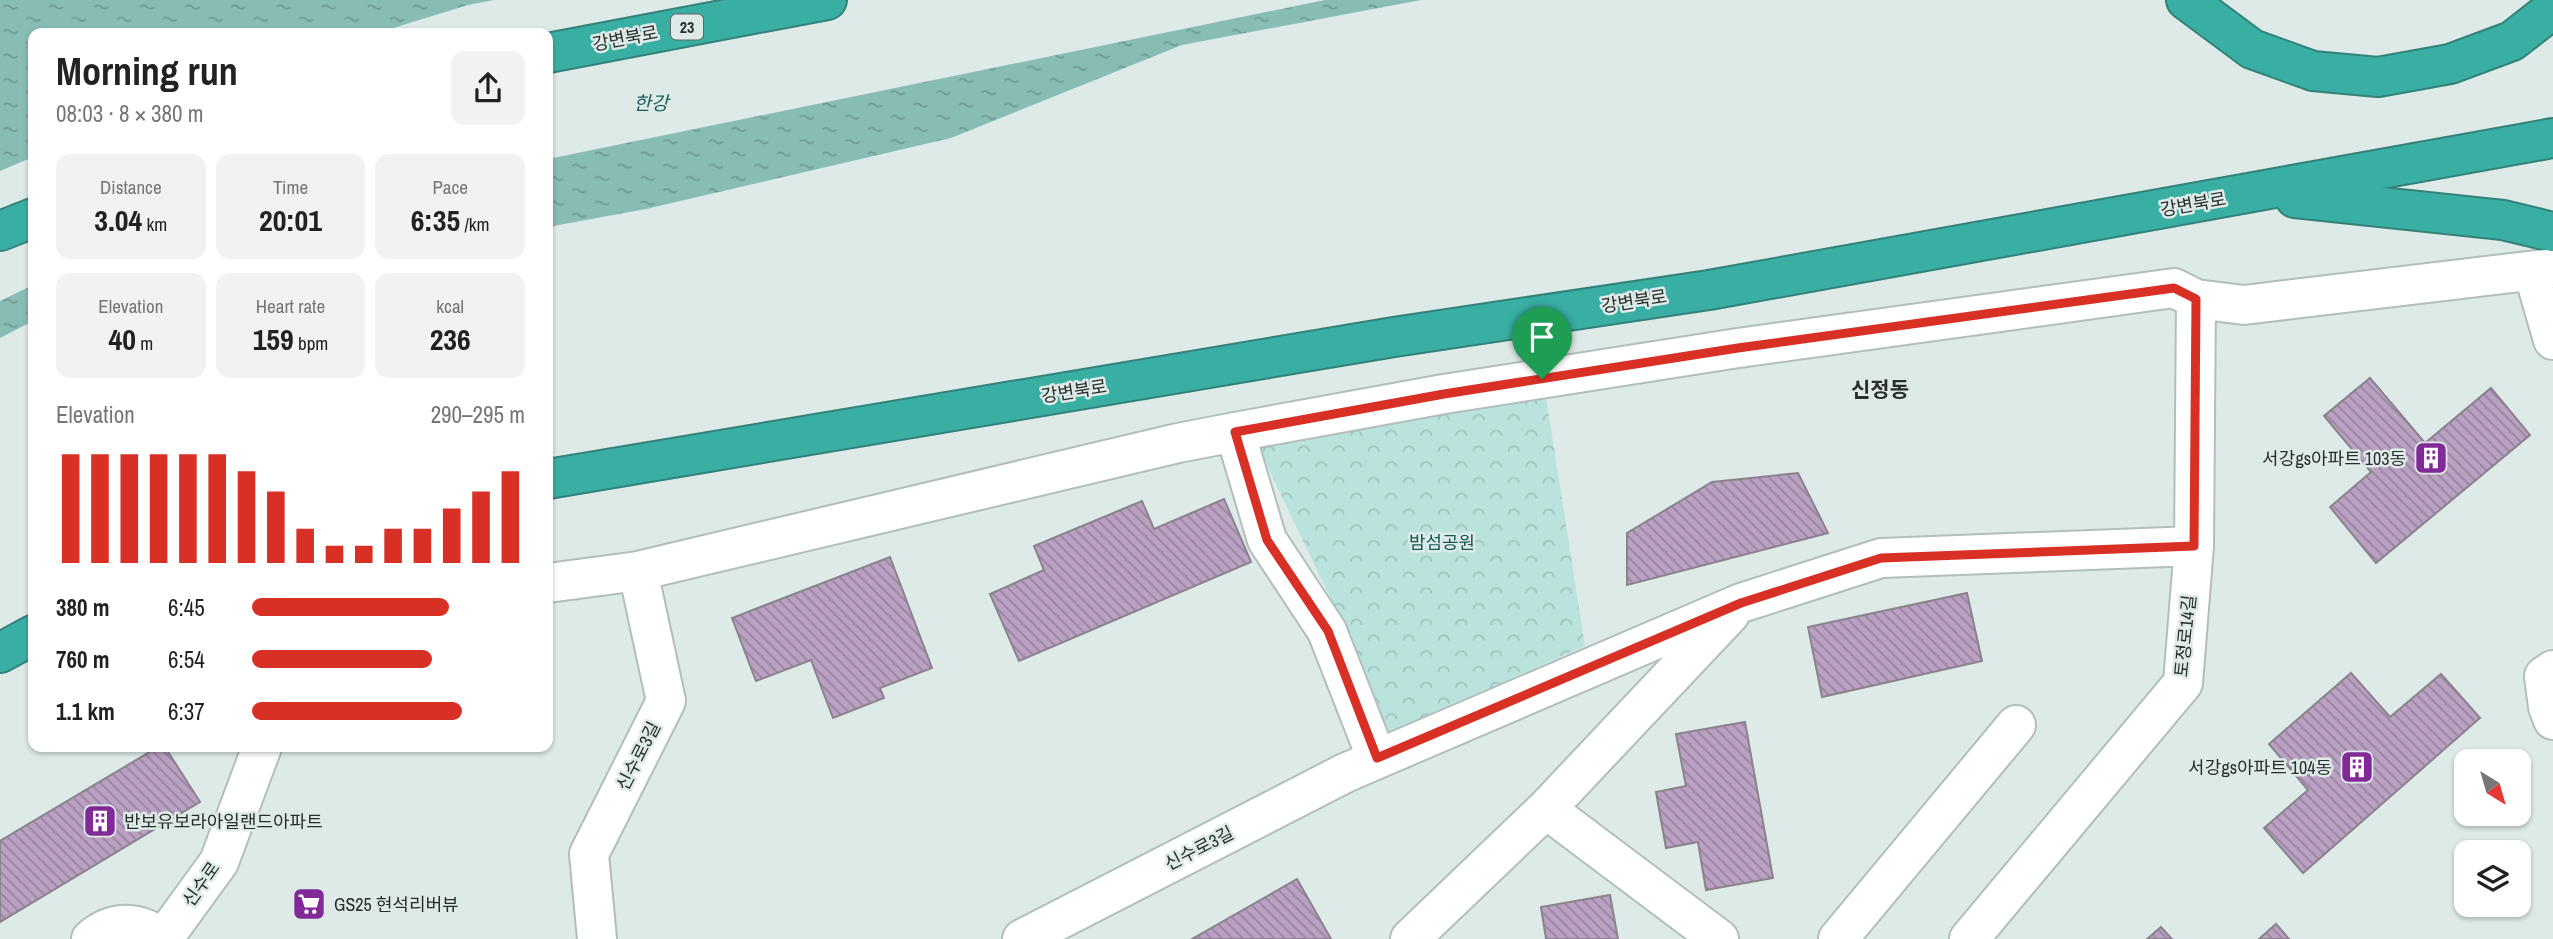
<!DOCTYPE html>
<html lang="en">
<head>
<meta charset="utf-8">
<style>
	body { margin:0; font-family:"Archivo Narrow","Noto Sans KR",sans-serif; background:#f2f2f2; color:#222; height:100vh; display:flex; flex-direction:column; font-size:26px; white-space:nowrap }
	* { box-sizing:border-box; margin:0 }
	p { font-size:23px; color:#767676 }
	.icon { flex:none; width:38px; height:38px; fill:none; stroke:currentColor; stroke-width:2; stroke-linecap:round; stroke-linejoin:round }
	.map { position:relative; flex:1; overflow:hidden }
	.side { position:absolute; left:28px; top:28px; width:525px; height:724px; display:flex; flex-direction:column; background:#fff; border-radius:14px; box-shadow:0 2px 5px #0004 }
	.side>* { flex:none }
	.needle { width:46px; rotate:143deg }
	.controls { position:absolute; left:2454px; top:749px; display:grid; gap:14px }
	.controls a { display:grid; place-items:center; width:77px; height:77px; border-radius:14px; background:#fff; box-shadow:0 2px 5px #0004; font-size:35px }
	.pin { position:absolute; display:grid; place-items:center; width:60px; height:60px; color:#fff; margin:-72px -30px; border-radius:50% 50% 50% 0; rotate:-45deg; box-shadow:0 0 7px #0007 }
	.pin .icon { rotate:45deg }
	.round { display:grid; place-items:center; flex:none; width:74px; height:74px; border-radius:14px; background:#f2f2f2 }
	.summary { display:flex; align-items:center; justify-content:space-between; height:119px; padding:0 28px }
	h1 { font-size:38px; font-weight:700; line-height:52px }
	.metrics { display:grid; grid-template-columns:repeat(3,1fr); gap:10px; height:119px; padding:7px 28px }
	.metrics div { display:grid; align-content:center; border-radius:14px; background:#f2f2f2; text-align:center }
	.metrics b { font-size:30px; font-weight:700 }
	.metrics small { font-size:19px; font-weight:400 }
	.metrics p { font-size:19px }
	.chart { height:196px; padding:14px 28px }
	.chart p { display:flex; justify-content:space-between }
	.chart svg { width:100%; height:126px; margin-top:7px; stroke:#d93025; stroke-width:6 }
	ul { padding:0 28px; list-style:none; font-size:23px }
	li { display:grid; grid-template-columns:112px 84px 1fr; align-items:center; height:52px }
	li i { height:18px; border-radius:9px; background:#d93025 }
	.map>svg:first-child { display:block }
	.park { fill:url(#park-crowns) }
	.water { fill:url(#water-ripples) }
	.pier { fill:#deeae8 }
	.building { fill:url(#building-back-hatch); stroke:#8a838b; stroke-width:2 }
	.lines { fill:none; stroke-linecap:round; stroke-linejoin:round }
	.minor-casing { stroke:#b1bebc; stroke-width:42 }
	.highway-casing { stroke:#33827a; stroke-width:42 }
	.minor { stroke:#fff; stroke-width:38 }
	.highway { stroke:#39afa4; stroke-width:38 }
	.route-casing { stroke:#fff; stroke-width:14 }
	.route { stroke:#d93025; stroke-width:9 }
	.labels { text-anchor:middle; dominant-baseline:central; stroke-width:5; stroke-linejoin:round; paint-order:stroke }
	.shield { fill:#deeae8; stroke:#5f6665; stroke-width:2 }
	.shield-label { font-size:16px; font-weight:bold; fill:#292e2d }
	.street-label { font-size:18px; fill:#292e2d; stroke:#deeae8 }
	.poi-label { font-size:18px; fill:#292e2d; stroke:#deeae8; text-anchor:end }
	.park-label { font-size:18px; fill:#105953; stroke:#deeae8 }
	.water-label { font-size:19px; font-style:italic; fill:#175e57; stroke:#deeae8 }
	.quarter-label { font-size:21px; font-weight:bold; fill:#292e2d; stroke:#deeae8 }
</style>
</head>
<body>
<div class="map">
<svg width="2553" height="939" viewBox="0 0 2553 939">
	<defs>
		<pattern id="park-crowns" width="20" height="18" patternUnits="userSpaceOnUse" patternTransform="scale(1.75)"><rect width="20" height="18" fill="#bbe3dd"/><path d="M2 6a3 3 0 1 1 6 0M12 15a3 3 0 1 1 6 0" fill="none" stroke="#a1c3be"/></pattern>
		<pattern id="water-ripples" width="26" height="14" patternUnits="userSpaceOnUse" patternTransform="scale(1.75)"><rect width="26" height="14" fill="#88bdb6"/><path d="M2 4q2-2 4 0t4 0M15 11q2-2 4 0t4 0" fill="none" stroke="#6f9a94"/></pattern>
		<pattern id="building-back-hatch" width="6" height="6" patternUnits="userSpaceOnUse" patternTransform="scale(1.75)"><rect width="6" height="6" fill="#baa0c2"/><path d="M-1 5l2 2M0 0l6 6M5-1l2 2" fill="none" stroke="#97839e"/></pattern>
	</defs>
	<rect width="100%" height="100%" fill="#deeae8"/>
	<path class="park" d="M1546,397L1585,646L1389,733L1342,622L1256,443Z"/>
	<path class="water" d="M0,0H1421L1182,45L951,138L646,209L548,227V33H33V321L0,338Z"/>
	<path class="pier" d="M494,0H1325L548,159V33H377L468,5Z
		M33,157V285L0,301V171Z"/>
	<path class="building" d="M2370,378L2425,443L2491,388L2530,435L2376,563L2330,507L2371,472L2324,416Z
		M1798,473L1828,533L1627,585V533L1712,482Z
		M1224,499L1251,562L1019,661L990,594L1044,570L1034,546L1142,501L1154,529Z
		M890,557L932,668L880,688L884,698L833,718L811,660L756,681L732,618Z
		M1967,593L1982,661L1822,697L1808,627Z
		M2351,673L2390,717L2441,674L2480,718L2303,873L2264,828L2308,790L2269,744Z
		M1745,722L1773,878L1706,890L1698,842L1666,848L1656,792L1686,786L1676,734Z
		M158,747H165L200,802L0,922V841Z
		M1297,879L1331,939H1192Z
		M1610,895L1618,939H1546L1541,907Z
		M2276,924L2289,939H2259Z
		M2161,927L2172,939H2147Z"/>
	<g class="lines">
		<defs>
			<path id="minor" d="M2533,271L2553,340
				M1235,432L1267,540L1327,631L1377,759
				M548,583L638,571L1178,443L1235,432L1444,394L1738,348L2174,288L2196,299L2244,305L2553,268
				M2553,670L2544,676L2548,707L2553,720
				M1546,809L1719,939
				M91,939C114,919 139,921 163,939
				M163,939L219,862L262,747
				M597,939L589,854L666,701L638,571
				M1022,939L1345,773L1741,603L1881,558L2194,546
				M1410,939L1546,809L1730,614
				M1838,939L2016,725
				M1969,939L2183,683L2194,546L2196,299"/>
			<path id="highway" d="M2186,0L2252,49L2313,71L2378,77L2450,64L2512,41L2553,9
				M548,53L827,0
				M2295,198L2503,220L2553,232
				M0,231L33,218
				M548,479L1394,337L1709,290L2553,138
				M0,653L33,635"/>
		</defs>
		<use href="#minor" class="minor-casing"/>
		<use href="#highway" class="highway-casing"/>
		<use href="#minor" class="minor"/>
		<use href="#highway" class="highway"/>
	</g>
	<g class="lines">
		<defs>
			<path id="route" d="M2174,288L2196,299L2194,546L1881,558L1741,603L1377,758L1328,631L1267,540L1235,432L1444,394L1738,348Z"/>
		</defs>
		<use href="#route" class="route-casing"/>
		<use href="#route" class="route"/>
	</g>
	<defs>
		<symbol id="building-square" viewBox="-11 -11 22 22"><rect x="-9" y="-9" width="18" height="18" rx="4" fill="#812a97" stroke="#deeae8"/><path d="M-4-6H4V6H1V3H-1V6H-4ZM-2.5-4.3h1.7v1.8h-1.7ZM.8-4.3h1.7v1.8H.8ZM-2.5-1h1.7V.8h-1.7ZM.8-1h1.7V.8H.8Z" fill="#fff"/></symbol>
		<symbol id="supermarket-square" viewBox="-11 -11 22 22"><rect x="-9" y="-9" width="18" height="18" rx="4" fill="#812a97" stroke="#deeae8"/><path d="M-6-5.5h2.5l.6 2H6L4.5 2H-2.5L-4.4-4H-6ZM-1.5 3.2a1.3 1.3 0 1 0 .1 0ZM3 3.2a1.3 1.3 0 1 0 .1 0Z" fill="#fff"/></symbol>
	</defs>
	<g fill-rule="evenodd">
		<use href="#building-square" x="2412" y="439" width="38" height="38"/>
		<use href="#building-square" x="2338" y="748" width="38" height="38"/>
		<use href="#building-square" x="81" y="802" width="38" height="38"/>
		<use href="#supermarket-square" x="290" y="885" width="38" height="38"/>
	</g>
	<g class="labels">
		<rect class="shield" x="671" y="14.5" width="32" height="25" rx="5"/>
		<g class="shield-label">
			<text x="687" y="27">23</text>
		</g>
		<g class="street-label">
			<text transform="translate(625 38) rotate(-11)">강변북로</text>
			<text transform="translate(2193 204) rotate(-10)">강변북로</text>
			<text transform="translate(1634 301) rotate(-9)">강변북로</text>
			<text transform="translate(1074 391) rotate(-9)">강변북로</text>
			<text transform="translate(2185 636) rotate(-84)">토정로14길</text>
			<text transform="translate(638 756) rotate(-63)">신수로3길</text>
			<text transform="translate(1199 848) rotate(-27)">신수로3길</text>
			<text transform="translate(201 884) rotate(-55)">신수로</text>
		</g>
		<g class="poi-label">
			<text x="2406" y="458">서강gs아파트 103동</text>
			<text x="2332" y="767">서강gs아파트 104동</text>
			<text x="124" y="821" text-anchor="start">반보유보라아일랜드아파트</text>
			<text x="334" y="904" text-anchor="start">GS25 현석리버뷰</text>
		</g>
		<g class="park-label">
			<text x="1442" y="542">밤섬공원</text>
		</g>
		<g class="water-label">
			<text x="651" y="103">한강</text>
		</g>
		<g class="quarter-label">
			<text x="1880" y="389">신정동</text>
		</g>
	</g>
</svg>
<div class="controls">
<a><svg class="needle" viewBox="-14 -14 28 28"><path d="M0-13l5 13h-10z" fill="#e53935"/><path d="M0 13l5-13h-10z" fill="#767676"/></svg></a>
<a><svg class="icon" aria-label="layers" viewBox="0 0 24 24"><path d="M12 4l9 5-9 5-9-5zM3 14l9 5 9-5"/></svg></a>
</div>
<div class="pin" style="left:1542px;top:379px;background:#1e9e55"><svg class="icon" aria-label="arrive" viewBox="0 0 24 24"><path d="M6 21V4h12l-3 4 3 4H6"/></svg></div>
<section class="side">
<div class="summary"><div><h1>Morning run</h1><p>08:03 · 8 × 380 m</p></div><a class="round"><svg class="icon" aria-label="share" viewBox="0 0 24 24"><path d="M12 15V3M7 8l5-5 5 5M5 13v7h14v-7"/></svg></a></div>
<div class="metrics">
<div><p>Distance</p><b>3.04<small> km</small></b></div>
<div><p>Time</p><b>20:01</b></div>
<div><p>Pace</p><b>6:35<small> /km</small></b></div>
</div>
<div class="metrics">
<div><p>Elevation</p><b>40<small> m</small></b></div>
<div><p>Heart rate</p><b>159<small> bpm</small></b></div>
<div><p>kcal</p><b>236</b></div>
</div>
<div class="chart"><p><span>Elevation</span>290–295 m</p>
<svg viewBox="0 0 160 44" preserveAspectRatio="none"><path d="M5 44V6M15 44V6M25 44V6M35 44V6M45 44V6M55 44V6M65 44V12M75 44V19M85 44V32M95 44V38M105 44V38M115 44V32M125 44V32M135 44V25M145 44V19M155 44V12"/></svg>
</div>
<ul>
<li><b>380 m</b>6:45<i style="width:72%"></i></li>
<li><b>760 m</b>6:54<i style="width:66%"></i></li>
<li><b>1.1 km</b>6:37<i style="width:77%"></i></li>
</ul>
</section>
</div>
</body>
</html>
